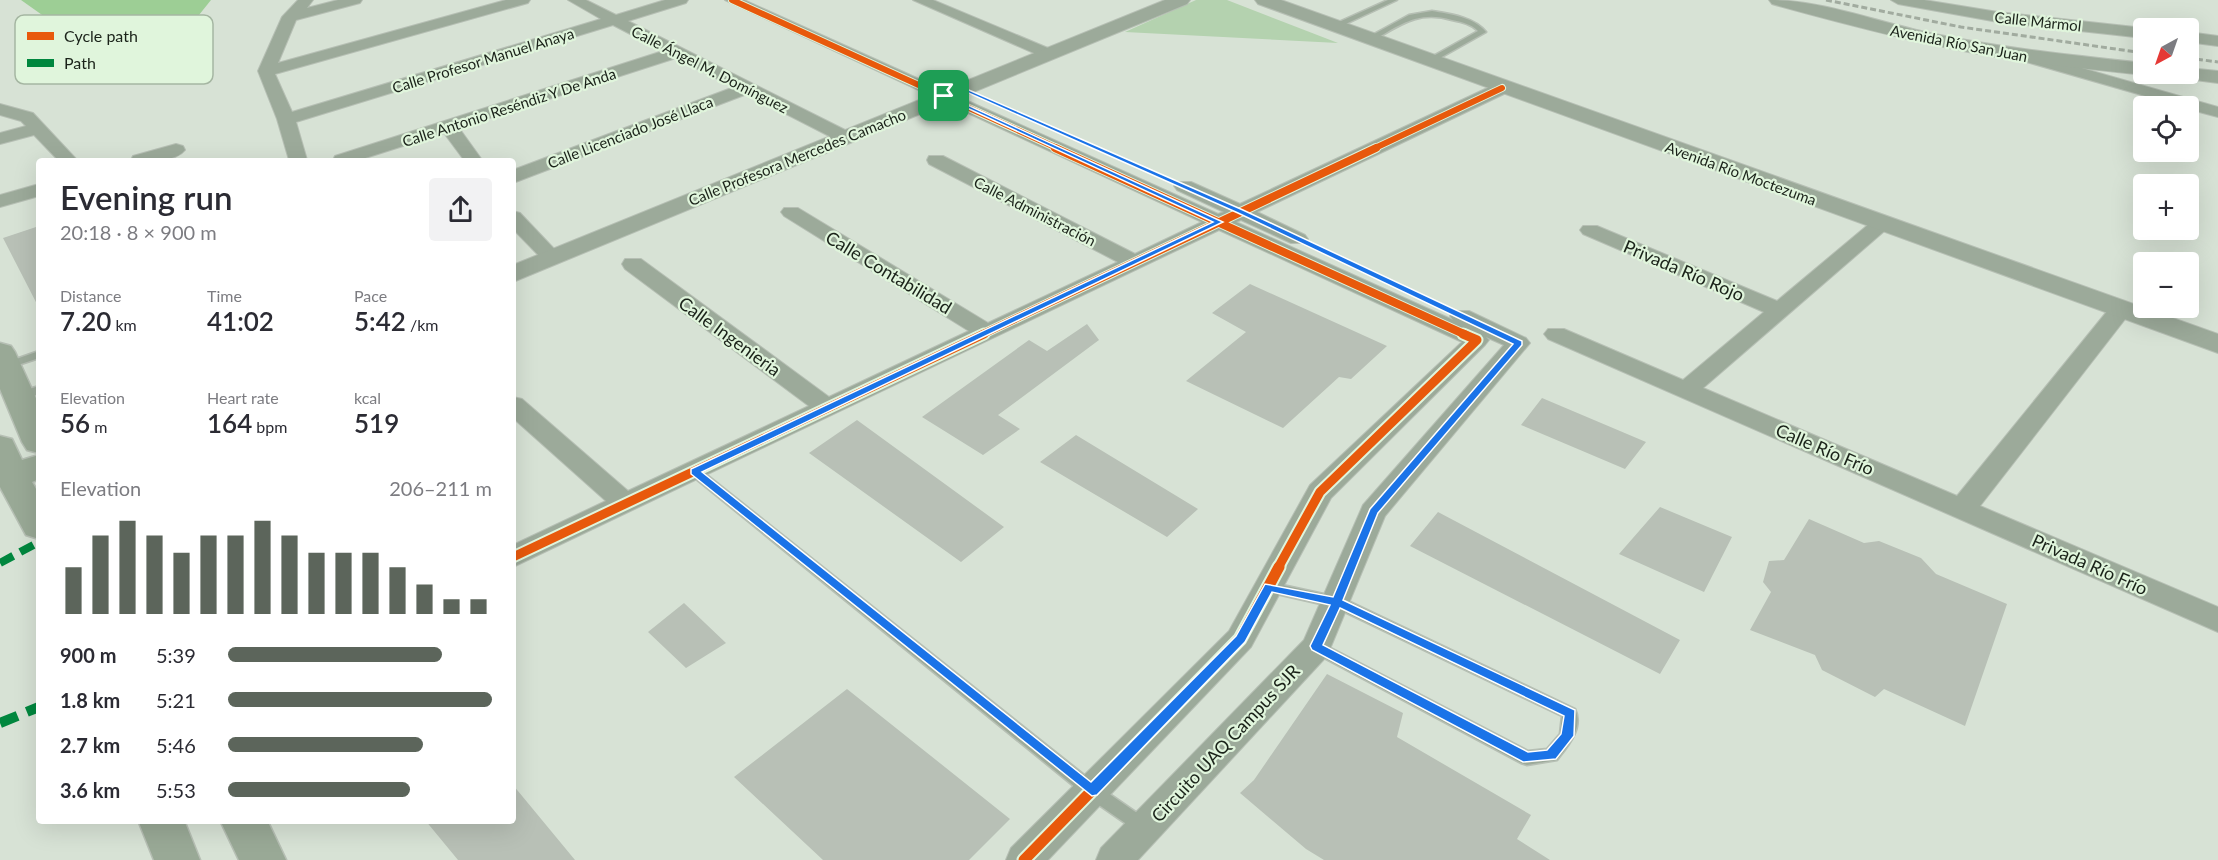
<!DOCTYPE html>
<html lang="en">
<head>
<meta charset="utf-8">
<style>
	body { margin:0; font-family:Lato,sans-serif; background:#f2f2f3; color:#2b2b33; height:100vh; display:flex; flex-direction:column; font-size:22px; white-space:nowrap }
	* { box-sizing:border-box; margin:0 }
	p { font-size:20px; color:#7c7c81 }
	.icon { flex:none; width:33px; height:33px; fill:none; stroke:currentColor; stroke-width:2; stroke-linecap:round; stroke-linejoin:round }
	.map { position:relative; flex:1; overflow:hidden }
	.panel { position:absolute; left:36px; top:158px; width:480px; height:666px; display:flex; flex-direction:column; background:#fff; border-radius:6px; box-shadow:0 6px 24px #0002 }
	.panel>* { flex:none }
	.needle { width:39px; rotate:220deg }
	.tools { position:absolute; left:2133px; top:18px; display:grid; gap:12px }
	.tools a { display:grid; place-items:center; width:66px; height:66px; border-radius:6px; background:#fff; box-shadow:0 6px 24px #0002; font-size:30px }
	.pin { position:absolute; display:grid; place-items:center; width:51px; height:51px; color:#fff; margin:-26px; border-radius:12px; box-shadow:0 3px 9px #0006 }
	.round { display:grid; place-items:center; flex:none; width:63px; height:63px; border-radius:6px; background:#f2f2f3 }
	.overview { display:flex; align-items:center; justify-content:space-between; height:102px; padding:0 24px }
	h1 { font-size:33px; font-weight:600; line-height:45px }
	.stats { display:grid; grid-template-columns:repeat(3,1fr); gap:9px; height:102px; padding:6px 24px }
	.stats div { display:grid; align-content:center }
	.stats b { font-size:26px; font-weight:600 }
	.stats small { font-size:16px; font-weight:400 }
	.stats p { font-size:16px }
	.chart { height:168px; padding:12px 24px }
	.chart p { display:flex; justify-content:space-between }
	.chart svg { width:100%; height:108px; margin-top:6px; stroke:#5c655b; stroke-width:6 }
	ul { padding:0 24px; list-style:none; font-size:20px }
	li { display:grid; grid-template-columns:96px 72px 1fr; align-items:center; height:45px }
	li i { height:15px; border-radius:8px; background:#5c655b }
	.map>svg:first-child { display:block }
	.green { fill:#b4d2af }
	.water { fill:#9dce95 }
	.building { fill:#b8c0b6 }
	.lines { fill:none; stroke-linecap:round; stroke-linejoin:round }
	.service-casing { stroke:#b6bfb4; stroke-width:3 }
	.minor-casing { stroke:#b6bfb4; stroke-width:2 }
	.tertiary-casing { stroke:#b6bfb4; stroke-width:2 }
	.secondary-casing { stroke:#b6bfb4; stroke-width:3 }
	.service { fill:#9caa9a; fill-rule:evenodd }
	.minor { fill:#9caa9a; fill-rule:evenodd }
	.tertiary { fill:#9caa9a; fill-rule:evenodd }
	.secondary { fill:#99a996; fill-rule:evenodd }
	.rail { stroke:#a1ab9f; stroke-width:3; stroke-dasharray:6 3; stroke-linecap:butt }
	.quiet-far1 { stroke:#00873e; stroke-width:8; stroke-dasharray:15 8; stroke-linecap:butt }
	.quiet { stroke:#00873e; stroke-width:10; stroke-dasharray:19 10; stroke-linecap:butt }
	.cycleway-far3-casing { stroke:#e0f5dc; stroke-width:8 }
	.cycleway-far2-casing { stroke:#e0f5dc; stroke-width:10 }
	.cycleway-far1-casing { stroke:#e0f5dc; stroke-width:13 }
	.cycleway-casing { stroke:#e0f5dc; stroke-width:15 }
	.cycleway-far3 { stroke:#e8590c; stroke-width:6 }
	.cycleway-far2 { stroke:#e8590c; stroke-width:8 }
	.cycleway-far1 { stroke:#e8590c; stroke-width:9 }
	.cycleway { stroke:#e8590c; stroke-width:11 }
	.route { fill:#1a73e8; stroke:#fff; stroke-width:1.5; fill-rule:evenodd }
	.labels { text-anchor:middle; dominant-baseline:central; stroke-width:4.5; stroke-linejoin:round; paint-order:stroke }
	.far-street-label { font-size:15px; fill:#1a2219; stroke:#e0f5dc }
	.street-label { font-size:18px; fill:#1a2219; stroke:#e0f5dc }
	.key { fill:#e0f5dc; stroke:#a5b6a2; stroke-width:1.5 }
	.key-label { font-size:16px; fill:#1a2219 }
</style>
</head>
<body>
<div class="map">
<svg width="2218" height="860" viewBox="0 0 2218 860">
	<rect width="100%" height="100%" fill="#d7e2d5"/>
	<path class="green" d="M1196,0H1227L1338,43L1125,32Z"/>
	<path class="water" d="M21,0H211L166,56L134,80Z"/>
	<path class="building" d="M39,226V308L3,238Z
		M1250,284L1387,346L1351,379L1339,377L1283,428L1186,381L1246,332L1212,313Z
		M1087,324L1099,340L998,415L1020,429L983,455L922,417L1029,340L1047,351Z
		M1542,398L1646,442L1625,469L1521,425Z
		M857,420L1004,527L961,562L809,453Z
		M1076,435L1198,509L1167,537L1040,462Z
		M1660,507L1732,537L1704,592L1619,554Z
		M1438,512L1680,640L1660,674L1410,546Z
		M1809,519L1864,543L1879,541L1921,558L1936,574L2007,604L1965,726L1884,689L1875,697L1822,670L1815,655L1750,630L1771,592L1763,582L1769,561L1784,560Z
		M684,603L726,643L686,668L648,632Z
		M1327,674L1403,713L1397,737L1531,815L1517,839L1550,860H1324L1306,849L1240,793L1254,780Z
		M847,689L1010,819L969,860H823L734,777Z
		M513,785L575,860H458L425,820H513Z"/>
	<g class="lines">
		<defs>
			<path id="service" d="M1388,0H1397L1337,28L1330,26Z
				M1432,11C1450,14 1474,17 1486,32L1431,63H1428V59L1478,31C1471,24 1462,22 1452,20C1418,10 1400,25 1372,41L1365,39L1409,15Z
				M39,351V358L6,369L0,366L2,364Z
				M39,386V394L21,400L15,396L17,393Z
				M694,467L698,468L1098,786L1150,822L1152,827L1150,832L1144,834L1138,832L1086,796L690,474L688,471Z
				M1269,582L1342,598L1575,709C1584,728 1568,746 1557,760L1527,765L1521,763L1311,651L1309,647L1311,643L1316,641L1321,643L1528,751L1547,749L1560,734L1562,716L1334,607L1264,591L1262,587L1264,583Z"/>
			<path id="minor" d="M298,0H313L307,8L338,0H362L360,3L296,20L278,63L506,0H530L528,3L275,74L292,112L601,19L568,0H586L616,15L665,0H688L686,3L628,21L851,133L854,137L845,142L839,141L747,94L513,183V170L734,87L676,58L459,128L482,160H464L444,133L359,160H333L335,156L663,51L613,25L296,122L307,160H289L277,119L258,71L282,17Z
				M725,0H744L1218,214L1224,212L1177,190L1174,186L1177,182H1191L1240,204L1496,84H1508L1510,88L1508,92L1257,212L1305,235L1308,239L1305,243H1291L1241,220L1236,222L1453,320L1450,316L1453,311H1469L1526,338L1530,343L1385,516L1327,656L1138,860H1096L1101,848L1304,640L1363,505L1504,345L1486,337L1489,340L1485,345L1331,498L1251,647L1048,860H1006L1011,848L1229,631L1310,485L1462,342L1219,230L513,567V545L606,501L513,418V397L522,399L628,491L809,406L625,269L622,264L625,259H641L829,397L969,331L784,216L781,212L784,208H798L988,323L1118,262L929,164L927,160L929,156H943L1135,254L1202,222Z
				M913,0H933L1055,51L1057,54L1055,57H1043Z
				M1891,0H1924L1998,12L2144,28V38L1998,22L1898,4Z
				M2188,32L2218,36V46L2188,42Z
				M2022,51L2218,107V117L2188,109V106H2180L2016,59L2014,56L2016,53Z
				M0,104L33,113L77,160H58L34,135L0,144V133L26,126L21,121L0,115Z
				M176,144L183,146L185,150C175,163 146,161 131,160L133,156Z
				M39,184V196L0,207V195Z
				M513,211L520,213L559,254L563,258L559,262H545L513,229Z
				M1882,217L1889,219L1892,223L1889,227L1703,388L1957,496L2113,304H2129L2132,309L2129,314L1980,506L2218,607V632L1548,339L1544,334L1548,329H1564L1683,380L1764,312L1583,234L1580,230L1583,226H1597L1777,301L1875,219Z"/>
			<path id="tertiary" d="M1165,0H1190L1187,4L513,282V265Z
				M1255,0H1281L2218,334V353L1258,4Z
				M1769,0C1823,0 1877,22 1930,33C2001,48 2072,55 2144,63V74H2150L2144,75C2092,69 2041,65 1990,56C1916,43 1844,24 1772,4Z
				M2188,68L2218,71V83L2180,78L2177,74H2188Z"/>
			<path id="secondary" d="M0,343L11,346L15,352L39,405V453L27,450L22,442L0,389Z
				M0,436L12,439L22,460L39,455V479L32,482L39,494V539L26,535L0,487Z
				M138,820H184L200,860H154Z
				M220,820H267L286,860H239Z"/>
		</defs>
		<use href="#service" class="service-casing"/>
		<use href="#minor" class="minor-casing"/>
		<use href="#tertiary" class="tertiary-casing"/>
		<use href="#secondary" class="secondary-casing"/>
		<use href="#service" class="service"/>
		<use href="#minor" class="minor"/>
		<use href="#tertiary" class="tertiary"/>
		<use href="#secondary" class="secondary"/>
		<path class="rail" d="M1826,0L1961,27L2144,53
			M2188,58L2218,62"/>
		<path class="quiet-far1" d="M0,563L39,542"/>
		<path class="quiet" d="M0,723L39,707"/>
		<defs>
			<path id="cycleway-far3" d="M732,0L1059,149
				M1373,149L1502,88"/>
			<path id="cycleway-far2" d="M1055,148L1466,335
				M981,335L1376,148"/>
			<path id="cycleway-far1" d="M513,557L984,334
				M1278,568L1320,492L1477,340L1463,334"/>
			<path id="cycleway" d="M1024,860L1240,639L1279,567"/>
		</defs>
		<use href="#cycleway-far3" class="cycleway-far3-casing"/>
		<use href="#cycleway-far2" class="cycleway-far2-casing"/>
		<use href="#cycleway-far1" class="cycleway-far1-casing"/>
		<use href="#cycleway" class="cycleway-casing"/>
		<use href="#cycleway-far3" class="cycleway-far3"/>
		<use href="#cycleway-far2" class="cycleway-far2"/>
		<use href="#cycleway-far1" class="cycleway-far1"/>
		<use href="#cycleway" class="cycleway"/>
	</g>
	<path class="route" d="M962,87L1243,210L1522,341V345L1378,513L1343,600L1575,710L1574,736L1556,759L1523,762L1312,650L1310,646L1330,605L1272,592L1245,642L1097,795L1092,796L691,474V469L1213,222L941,96ZM964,91L1238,213L1513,344L1370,509L1333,597L1265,584L1236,636L1091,782L702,472L1223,222L950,97ZM1340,608L1564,716L1561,734L1547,750L1528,752L1323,645Z"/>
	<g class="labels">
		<g class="far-street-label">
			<text transform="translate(2038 21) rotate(6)">Calle Mármol</text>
			<text transform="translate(1959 43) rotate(11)">Avenida Río San Juan</text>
			<text transform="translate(483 60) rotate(-17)">Calle Profesor Manuel Anaya</text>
			<text transform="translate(710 69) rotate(27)">Calle Ángel M. Domínguez</text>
			<text transform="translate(509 107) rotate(-18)">Calle Antonio Reséndiz Y De Anda</text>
			<text transform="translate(630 132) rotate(-21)">Calle Licenciado José Llaca</text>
			<text transform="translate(797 157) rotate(-22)">Calle Profesora Mercedes Camacho</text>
			<text transform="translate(1741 173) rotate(20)">Avenida Río Moctezuma</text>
			<text transform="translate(1035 211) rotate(27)">Calle Administración</text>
		</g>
		<g class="street-label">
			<text transform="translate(1684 270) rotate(23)">Privada Río Rojo</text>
			<text transform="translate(889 272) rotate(31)">Calle Contabilidad</text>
			<text transform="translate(730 336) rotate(36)">Calle Ingenieria</text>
			<text transform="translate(1825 449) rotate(23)">Calle Río Frío</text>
			<text transform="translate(2090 564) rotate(24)">Privada Río Frío</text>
			<text transform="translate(1225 743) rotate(-47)">Circuito UAQ Campus SJR</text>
		</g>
	</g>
	<rect x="15" y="15" width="198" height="69" rx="9" class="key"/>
	<rect x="27" y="32" width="27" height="8" fill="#e8590c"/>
	<rect x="27" y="59" width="27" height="8" fill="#00873e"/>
	<g class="key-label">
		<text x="64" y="42">Cycle path</text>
		<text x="64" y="69">Path</text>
	</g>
</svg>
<div class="tools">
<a><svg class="needle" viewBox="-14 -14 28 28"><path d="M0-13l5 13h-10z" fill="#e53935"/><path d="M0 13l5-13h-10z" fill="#7c7c81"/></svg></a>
<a><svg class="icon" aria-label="locate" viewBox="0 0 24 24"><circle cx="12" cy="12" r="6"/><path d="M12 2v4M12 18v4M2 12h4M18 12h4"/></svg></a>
<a>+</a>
<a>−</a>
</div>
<div class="pin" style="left:944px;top:96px;background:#1e9e55"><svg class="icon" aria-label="arrive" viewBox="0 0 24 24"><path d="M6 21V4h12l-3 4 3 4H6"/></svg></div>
<section class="panel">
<div class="overview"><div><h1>Evening run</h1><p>20:18 · 8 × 900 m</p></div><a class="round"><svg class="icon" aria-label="share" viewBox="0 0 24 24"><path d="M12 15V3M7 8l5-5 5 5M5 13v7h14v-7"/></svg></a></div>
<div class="stats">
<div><p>Distance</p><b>7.20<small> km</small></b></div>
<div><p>Time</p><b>41:02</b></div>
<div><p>Pace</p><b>5:42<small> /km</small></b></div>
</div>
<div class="stats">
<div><p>Elevation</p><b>56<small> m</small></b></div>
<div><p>Heart rate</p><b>164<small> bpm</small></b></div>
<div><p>kcal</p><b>519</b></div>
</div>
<div class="chart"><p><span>Elevation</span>206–211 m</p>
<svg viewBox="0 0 160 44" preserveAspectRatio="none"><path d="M5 44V25M15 44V12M25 44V6M35 44V12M45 44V19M55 44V12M65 44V12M75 44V6M85 44V12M95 44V19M105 44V19M115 44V19M125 44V25M135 44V32M145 44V38M155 44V38"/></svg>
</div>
<ul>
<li><b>900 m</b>5:39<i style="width:81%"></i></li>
<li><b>1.8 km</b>5:21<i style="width:100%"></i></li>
<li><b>2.7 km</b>5:46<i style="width:74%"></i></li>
<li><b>3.6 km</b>5:53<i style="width:69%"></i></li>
</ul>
</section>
</div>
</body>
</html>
